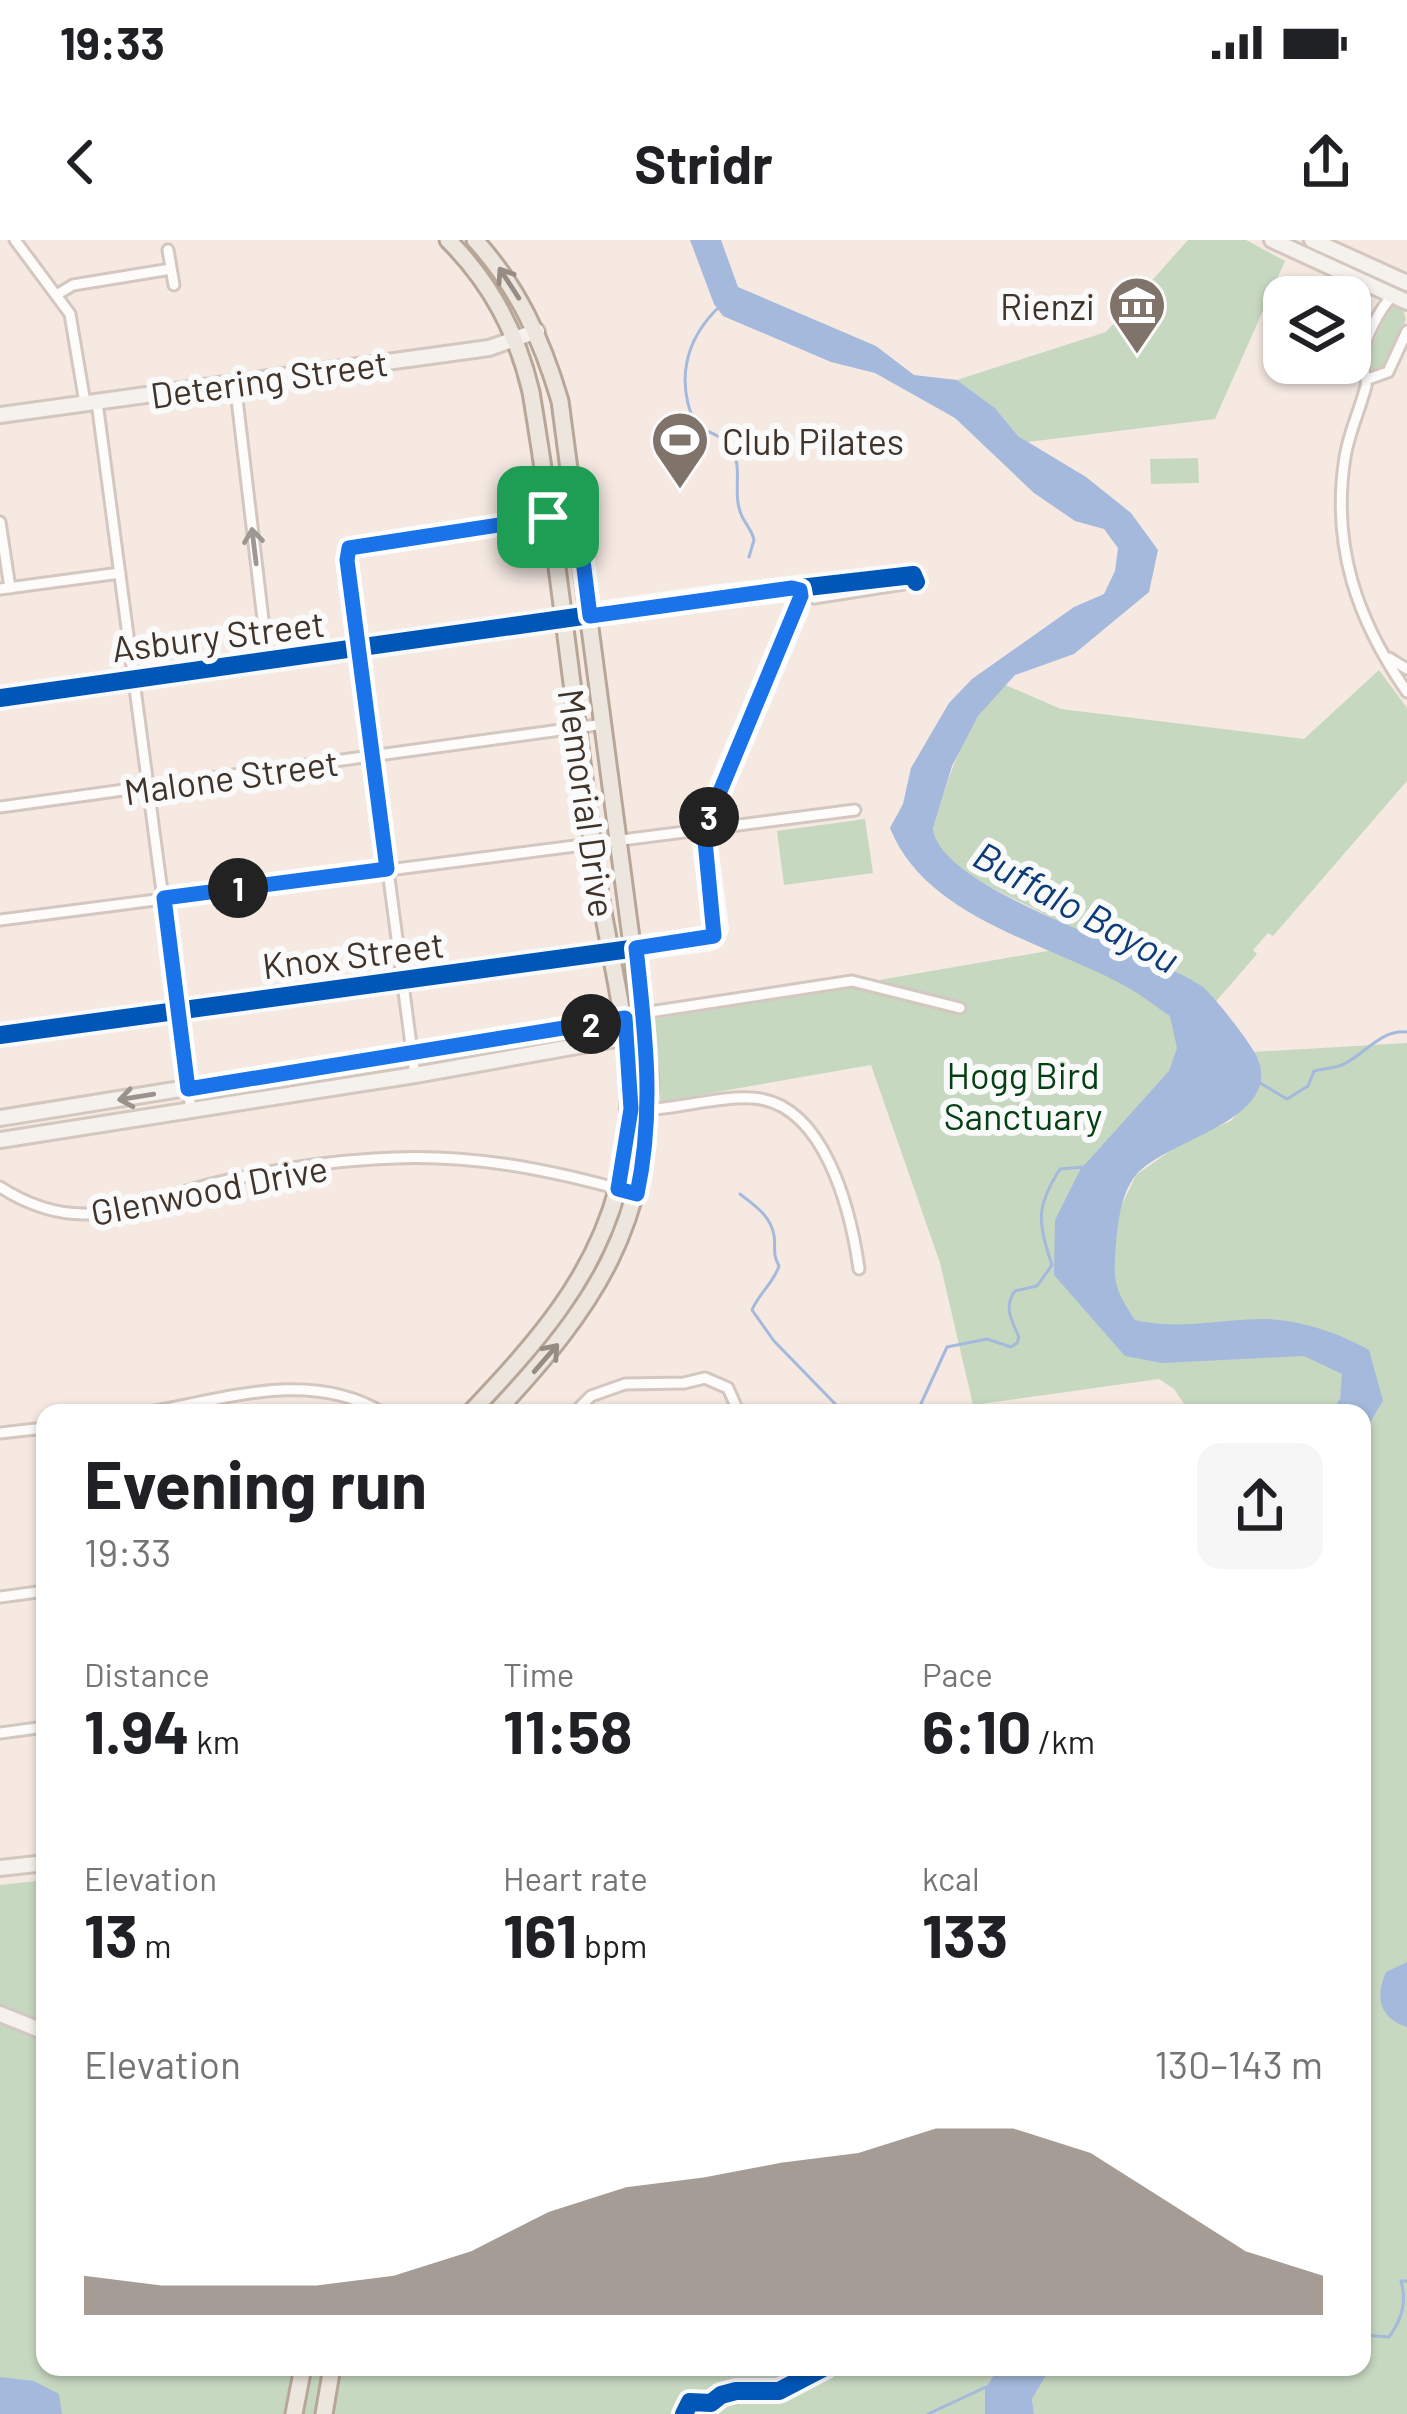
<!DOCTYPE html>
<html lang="en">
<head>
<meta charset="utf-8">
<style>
	body { margin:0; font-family:Barlow,sans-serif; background:#f6f6f6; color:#202124; height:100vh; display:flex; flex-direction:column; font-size:45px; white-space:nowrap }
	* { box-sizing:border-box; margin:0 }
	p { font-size:39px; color:#757577 }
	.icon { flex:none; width:66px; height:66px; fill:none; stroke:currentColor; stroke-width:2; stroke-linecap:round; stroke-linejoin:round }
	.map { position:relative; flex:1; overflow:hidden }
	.side { position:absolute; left:36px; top:1164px; width:1335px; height:972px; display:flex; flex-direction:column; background:#fff; border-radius:24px; box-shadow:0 3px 9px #0004 }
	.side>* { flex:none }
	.controls { position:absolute; left:1263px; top:36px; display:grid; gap:24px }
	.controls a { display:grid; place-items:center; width:108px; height:108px; border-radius:24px; background:#fff; box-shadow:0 3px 9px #0004; font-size:60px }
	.pin { position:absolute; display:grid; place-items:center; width:102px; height:102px; color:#fff; margin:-51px; border-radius:24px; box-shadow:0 6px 18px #0006 }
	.km { position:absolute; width:60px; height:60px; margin:-30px; border-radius:50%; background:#222; color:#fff; font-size:33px; line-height:60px; text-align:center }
	.round { display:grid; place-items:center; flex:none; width:126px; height:126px; border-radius:24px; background:#f6f6f6 }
	.summary { display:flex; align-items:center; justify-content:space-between; height:204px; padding:0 48px }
	h1 { font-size:66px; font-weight:700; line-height:90px }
	.stats { display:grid; grid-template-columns:repeat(3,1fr); gap:18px; height:204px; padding:12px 48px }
	.stats div { display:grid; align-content:center }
	.stats b { font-size:60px; font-weight:700 }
	.stats small { font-size:33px; font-weight:400 }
	.stats p { font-size:33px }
	.chart { height:336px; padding:24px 48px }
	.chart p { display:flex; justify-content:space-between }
	.chart svg { width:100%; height:216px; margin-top:12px; fill:#7f736a; opacity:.7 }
	.status { display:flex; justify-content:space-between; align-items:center; height:84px; padding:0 60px; background:#fff; direction:ltr }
	.status svg { height:33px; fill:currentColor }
	header { display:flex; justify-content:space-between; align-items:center; height:156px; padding:0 48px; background:#fff; font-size:54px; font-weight:700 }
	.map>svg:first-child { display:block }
	.green { fill:#c7d8c1 }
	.water { fill:#a4b9dc }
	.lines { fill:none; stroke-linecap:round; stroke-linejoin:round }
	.stream { stroke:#a4b9dc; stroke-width:3 }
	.street-casing { stroke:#d3c7bf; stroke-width:15 }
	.secondary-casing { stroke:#d3c7bf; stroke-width:20 }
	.primary-casing { stroke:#b8a798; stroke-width:21 }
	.street { stroke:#fefcfb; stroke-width:9 }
	.secondary { stroke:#f5f1ec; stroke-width:14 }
	.primary { stroke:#ede6de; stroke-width:15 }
	.cycleway-casing { stroke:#fafafa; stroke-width:26 }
	.cycleway { stroke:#0057b8; stroke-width:18 }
	.oneway { stroke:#968c84 }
	.oneway2 { stroke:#9f9892 }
	.oneway3 { stroke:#9a928b }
	.route-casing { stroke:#fff; stroke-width:24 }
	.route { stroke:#1a73e8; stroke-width:15 }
	.labels { text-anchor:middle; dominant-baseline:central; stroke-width:12; stroke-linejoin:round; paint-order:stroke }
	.poi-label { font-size:36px; fill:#40332a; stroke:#fafafa; text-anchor:end }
	.street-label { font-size:36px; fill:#40332a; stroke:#fafafa }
	.park-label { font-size:36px; fill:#044014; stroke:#fafafa }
	.water-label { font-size:39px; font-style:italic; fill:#0b3b78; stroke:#fafafa }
</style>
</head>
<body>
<div class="status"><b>19:33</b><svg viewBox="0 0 49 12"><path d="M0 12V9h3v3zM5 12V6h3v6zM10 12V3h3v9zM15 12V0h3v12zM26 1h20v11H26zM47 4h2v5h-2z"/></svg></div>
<header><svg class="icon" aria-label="back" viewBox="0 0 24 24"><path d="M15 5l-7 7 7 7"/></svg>Stridr<svg class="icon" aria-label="share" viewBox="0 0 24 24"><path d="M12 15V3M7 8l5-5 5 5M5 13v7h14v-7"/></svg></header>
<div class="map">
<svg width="1407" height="2174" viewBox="0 0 1407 2174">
	<rect width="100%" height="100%" fill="#f5e9e2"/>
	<path class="green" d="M1188,0H1246L1285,21L1215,179L1028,202L1018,196L995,168L957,140L1106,92Z
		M1394,66H1402L1406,79L1386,126L1373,132L1367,118L1388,69Z
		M1198,218L1199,243L1151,244L1150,219Z
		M1379,430L1407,468V541L1273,696L1268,693L1253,710L1257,714L1212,766L1175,898L1125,944L1119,971L1136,935L1187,899L1231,881L1260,841L1259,820L1252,812L1407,803V2174H1034L1032,2159L1051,2127H1362V1196L1383,1161L1264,1079L1170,1087L1134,1080L1112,1044L1118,975L1105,1043L1129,1082L1284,1103L1343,1134L1340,1159L1330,1173H1190L1174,1149L1159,1139L973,1165L940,1023L871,825L660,862L654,779L1088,704C1057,667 938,642 933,588C948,537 965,483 1003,444L1061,469L1304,499Z
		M865,579L873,633L784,645L777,591Z
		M45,1640V2127H999L985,2149V2174H0V1645Z"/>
	<path class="water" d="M690,0H721L738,47L876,106L914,135L957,140L995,168L1018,196L1086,237L1131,273L1158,310L1149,352L1074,414L1015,435L978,476L952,526L933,588C938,651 1153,711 1203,747C1214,756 1253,806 1258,819C1282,881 1166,899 1136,935C1121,953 1118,982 1116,1004C1113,1041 1114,1048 1135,1080C1182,1090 1212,1080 1259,1079C1295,1078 1338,1092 1369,1110L1383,1161L1362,1196V1173H1330L1340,1159L1342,1134L1304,1116L1162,1123L1125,1116L1054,1035L1055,980L1080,930L1169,831L1177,808L1170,776C1157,768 1145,757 1132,750C1054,704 927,681 890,588L903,564L911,528L949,463L972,439L1074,367L1104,354L1115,331L1118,308L1104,289L1075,281L1034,253L955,178L875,133L831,122L723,76L714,64Z
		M1407,1722V1787C1379,1778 1375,1757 1386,1732Z
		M999,2127H1051L1032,2159L1034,2174H985V2149Z
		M0,2137L34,2141L59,2154L62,2174H0Z"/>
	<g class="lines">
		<path class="stream" d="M720,66C684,100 675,143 697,188C758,204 728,243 741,274C745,284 752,290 754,300L749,317
			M1260,843L1287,859L1308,846L1314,831C1324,828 1335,829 1344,824C1365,814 1381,789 1407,792
			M740,954C755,966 770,975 774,995C776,1008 772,1014 779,1026C773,1044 759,1053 752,1070L774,1101L844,1173
			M886,1173L900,1167L919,1168L947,1107L987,1099L1011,1107L1017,1103L1019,1097C1012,1081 1003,1067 1015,1051L1037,1046L1052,1025C1038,982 1035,968 1060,929L1084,927
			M1362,2065V2071
			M1362,2095L1389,2097C1402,2079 1407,2062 1401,2041H1407
			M928,2174L986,2147"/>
		<defs>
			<path id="street" d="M15,0L70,74L85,163
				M168,10L174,45
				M58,54L73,45L171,29
				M1394,54C1380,68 1363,100 1362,120C1362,131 1368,136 1366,146C1360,170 1349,192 1345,217C1331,306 1357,380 1407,452
				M1368,139L1388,132L1407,91
				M235,142L268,422
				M97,162L191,870
				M0,282L10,348
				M0,349L120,333
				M800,349L814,358L916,342
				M1389,418L1407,429
				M0,458L711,358L913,335L916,342
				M0,567L604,484
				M0,680L855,570
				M643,773L852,741L960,768
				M0,795L711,698L716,689L703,590L797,368L800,349
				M415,835L347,320L349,308L576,273
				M631,869C671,872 712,856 752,858C825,862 851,972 859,1029
				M0,947C82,1000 136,962 219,942C268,931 323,922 374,919C466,912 549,929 637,954
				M144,1173C223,1160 309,1128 383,1173
				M574,1173L591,1156L625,1144L684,1143L705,1138L728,1148L739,1173
				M0,1193L45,1188
				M0,1357L45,1351
				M0,1493L45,1487"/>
			<path id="secondary" d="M1272,0L1407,62
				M1312,0L1407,43
				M0,175L489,108L537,91
				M0,878L629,777
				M0,900L415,835L628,797L632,793
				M0,1628L45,1623
				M0,1774L45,1792"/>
			<path id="primary" d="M448,0C491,43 517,92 531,152C557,308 574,466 595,623C610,733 648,835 618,947C594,1040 534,1105 470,1173
				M475,0C518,47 542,100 560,161L649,834C649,986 596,1065 495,1173
				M294,2174L303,2127
				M324,2174L332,2127"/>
		</defs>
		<use href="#street" class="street-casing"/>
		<use href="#secondary" class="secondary-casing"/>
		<use href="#primary" class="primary-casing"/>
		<use href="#street" class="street"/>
		<use href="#secondary" class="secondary"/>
		<use href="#primary" class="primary"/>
		<defs>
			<path id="cycleway" d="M0,458L711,358L913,335L916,342
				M0,795L711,698L716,689L703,590L797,368L800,349
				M684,2174L690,2162L711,2163L721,2155L736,2151H779L825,2127"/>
		</defs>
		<use href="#cycleway" class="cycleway-casing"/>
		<use href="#cycleway" class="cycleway"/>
	</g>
	<defs><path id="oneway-shaft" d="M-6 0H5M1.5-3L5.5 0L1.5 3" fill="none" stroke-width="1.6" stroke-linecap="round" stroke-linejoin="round" transform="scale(3)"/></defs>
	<g class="oneway">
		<use href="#oneway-shaft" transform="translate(509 43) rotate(-123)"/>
		<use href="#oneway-shaft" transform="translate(546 1118) rotate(-49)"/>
	</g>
	<use class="oneway2" href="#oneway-shaft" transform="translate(254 306) rotate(-97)"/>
	<use class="oneway3" href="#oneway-shaft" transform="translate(136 857) rotate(171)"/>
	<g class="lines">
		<defs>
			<path id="route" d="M577,273L590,376L792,348L800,350L801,356L704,590L714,696L636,708C645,792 655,870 637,954L618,949L631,869L625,778L188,849L164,658L387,629L347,320L349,308Z"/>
		</defs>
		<use href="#route" class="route-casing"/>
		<use href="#route" class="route"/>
	</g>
	<defs>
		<symbol id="museum-pin" viewBox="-11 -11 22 30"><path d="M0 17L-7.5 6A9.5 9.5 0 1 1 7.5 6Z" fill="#7f736a" stroke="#fafafa"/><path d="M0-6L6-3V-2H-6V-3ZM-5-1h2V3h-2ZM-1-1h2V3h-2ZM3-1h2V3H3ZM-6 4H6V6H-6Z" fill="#fff"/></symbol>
		<symbol id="stadium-pin" viewBox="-11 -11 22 30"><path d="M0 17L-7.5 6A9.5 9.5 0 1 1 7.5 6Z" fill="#7f736a" stroke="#fafafa"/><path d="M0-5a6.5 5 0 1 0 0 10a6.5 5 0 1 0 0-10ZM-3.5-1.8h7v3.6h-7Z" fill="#fff"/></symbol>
	</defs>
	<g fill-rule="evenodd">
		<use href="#museum-pin" x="1104" y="32" width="66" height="90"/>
		<use href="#stadium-pin" x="647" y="167" width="66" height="90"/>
	</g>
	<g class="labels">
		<g class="poi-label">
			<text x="1095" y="65">Rienzi</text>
			<text x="722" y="200" text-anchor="start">Club Pilates</text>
		</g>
		<g class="street-label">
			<text transform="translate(269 138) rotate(-8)">Detering Street</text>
			<text transform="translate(218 395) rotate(-7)">Asbury Street</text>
			<text transform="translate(231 536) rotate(-8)">Malone Street</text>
			<text transform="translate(588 563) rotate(82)">Memorial Drive</text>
			<text transform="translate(353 714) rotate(-7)">Knox Street</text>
			<text transform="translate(209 949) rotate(-11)">Glenwood Drive</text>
		</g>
		<g class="park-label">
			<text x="1023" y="834">Hogg Bird<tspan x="1023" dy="41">Sanctuary</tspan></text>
		</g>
		<g class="water-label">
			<text transform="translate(1077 666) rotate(29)">Buffalo Bayou</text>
		</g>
	</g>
</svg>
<div class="controls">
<a><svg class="icon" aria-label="layers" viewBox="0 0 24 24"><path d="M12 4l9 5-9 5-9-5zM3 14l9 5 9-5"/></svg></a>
</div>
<div class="pin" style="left:548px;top:277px;background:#1e9e55"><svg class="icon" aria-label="arrive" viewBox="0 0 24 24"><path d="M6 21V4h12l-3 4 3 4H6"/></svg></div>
<b class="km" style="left:238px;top:648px">1</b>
<b class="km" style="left:591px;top:784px">2</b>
<b class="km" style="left:709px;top:577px">3</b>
<section class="side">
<div class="summary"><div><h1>Evening run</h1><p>19:33</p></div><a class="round"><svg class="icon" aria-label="share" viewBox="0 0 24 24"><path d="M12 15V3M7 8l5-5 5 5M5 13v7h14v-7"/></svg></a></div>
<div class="stats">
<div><p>Distance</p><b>1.94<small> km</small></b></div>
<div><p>Time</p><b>11:58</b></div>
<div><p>Pace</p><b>6:10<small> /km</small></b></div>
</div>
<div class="stats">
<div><p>Elevation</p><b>13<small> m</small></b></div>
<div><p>Heart rate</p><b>161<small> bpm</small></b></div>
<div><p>kcal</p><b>133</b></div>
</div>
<div class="chart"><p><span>Elevation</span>130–143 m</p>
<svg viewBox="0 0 160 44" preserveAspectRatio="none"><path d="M0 44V36L10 38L20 38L30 38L40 36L50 31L60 23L70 18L80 16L90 13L100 11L110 6L120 6L130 11L140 21L150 31L160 36V44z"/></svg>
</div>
</section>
</div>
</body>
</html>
